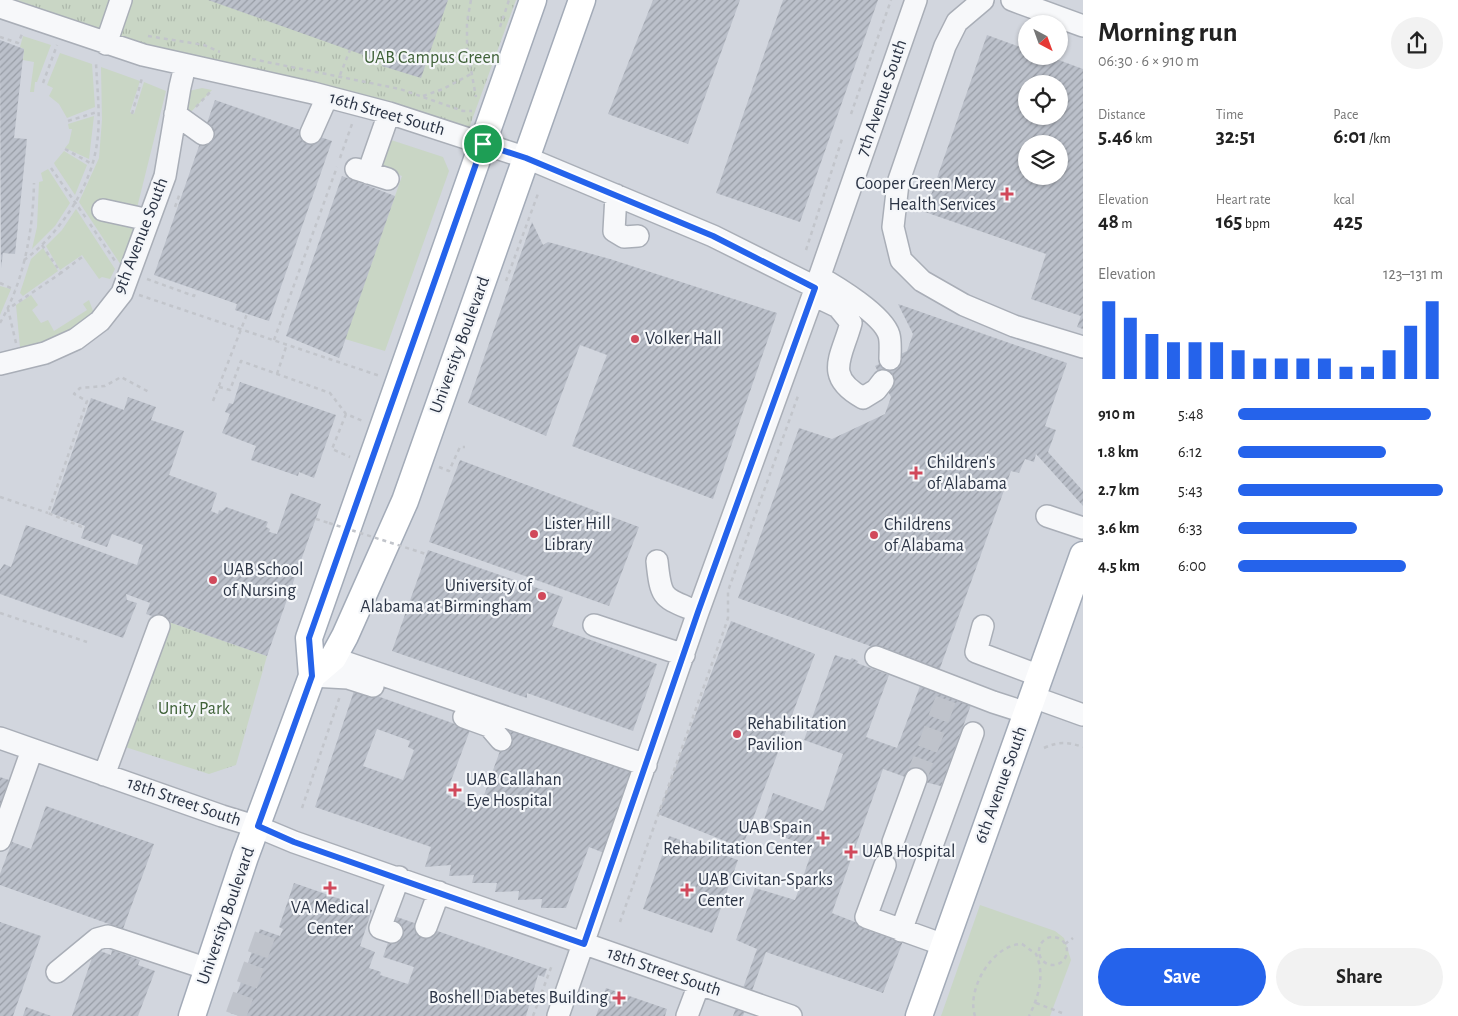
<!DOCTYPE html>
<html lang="en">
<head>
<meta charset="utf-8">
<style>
	body { margin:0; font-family:"Alegreya Sans",sans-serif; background:#f2f2f2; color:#222; height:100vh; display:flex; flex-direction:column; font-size:19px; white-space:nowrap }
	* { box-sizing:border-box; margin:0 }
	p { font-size:16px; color:#767676 }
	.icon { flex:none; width:28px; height:28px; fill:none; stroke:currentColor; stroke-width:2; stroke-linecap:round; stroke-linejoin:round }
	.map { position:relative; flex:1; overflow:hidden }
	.details { display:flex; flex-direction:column; background:#fff; width:375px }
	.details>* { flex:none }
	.needle { width:32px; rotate:139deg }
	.tools { position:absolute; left:1018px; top:15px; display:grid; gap:10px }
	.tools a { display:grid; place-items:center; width:50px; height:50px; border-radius:50%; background:#fff; box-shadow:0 1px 4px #0004; font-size:25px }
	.pin { position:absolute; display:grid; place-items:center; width:42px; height:42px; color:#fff; margin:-21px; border:2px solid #fff; border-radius:50%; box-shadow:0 1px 5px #0007 }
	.round { display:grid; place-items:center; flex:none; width:52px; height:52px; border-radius:26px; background:#f2f2f2 }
	.overview { display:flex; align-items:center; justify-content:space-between; height:85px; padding:0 15px }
	h1 { font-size:28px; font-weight:700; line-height:38px }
	.figures { display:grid; grid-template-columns:repeat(3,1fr); gap:8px; height:85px; padding:5px 15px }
	.figures div { display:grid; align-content:center }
	.figures b { font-size:21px; font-weight:700 }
	.figures small { font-size:14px; font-weight:400 }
	.figures p { font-size:14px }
	.chart { height:140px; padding:10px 15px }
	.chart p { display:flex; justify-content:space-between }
	.chart svg { width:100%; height:90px; margin-top:5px; stroke:#2563eb; stroke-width:6 }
	.primary-button { display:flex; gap:10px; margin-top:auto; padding:10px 15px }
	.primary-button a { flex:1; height:58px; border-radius:30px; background:#2563eb; color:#fff; font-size:20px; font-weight:700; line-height:58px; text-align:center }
	.primary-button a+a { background:#f2f2f2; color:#222 }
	ul { padding:0 15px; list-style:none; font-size:16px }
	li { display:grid; grid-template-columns:80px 60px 1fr; align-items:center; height:38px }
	li i { height:12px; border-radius:6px; background:#2563eb }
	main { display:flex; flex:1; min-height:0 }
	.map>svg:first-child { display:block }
	.built { fill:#d2d6de; fill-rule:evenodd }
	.green { fill:#c9d6c5 }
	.park { fill:url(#park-tufts) }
	.building { fill:url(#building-hatch); fill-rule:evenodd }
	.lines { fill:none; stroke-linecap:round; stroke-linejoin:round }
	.minor-tunnel { stroke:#bfc3cb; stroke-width:21; stroke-dasharray:21 11; stroke-linecap:butt }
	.minor-casing { stroke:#a9aeb7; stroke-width:24 }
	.major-casing { stroke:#a3abb8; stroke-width:29 }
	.path { stroke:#c2c5cb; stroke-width:2.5; stroke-dasharray:4 4; stroke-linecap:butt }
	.minor { stroke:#f7f8fa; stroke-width:21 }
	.major { stroke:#fff; stroke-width:26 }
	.path-bridge { stroke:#c2c5cb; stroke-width:2.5; stroke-dasharray:4 4; stroke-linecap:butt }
	.route-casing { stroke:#fff; stroke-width:10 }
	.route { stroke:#2563eb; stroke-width:6 }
	.poi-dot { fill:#d1495b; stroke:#f4f6f9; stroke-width:2 }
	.labels { text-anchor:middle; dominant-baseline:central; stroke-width:4.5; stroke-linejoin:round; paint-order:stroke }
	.park-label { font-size:18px; fill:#3f6138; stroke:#f4f6f9 }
	.street-label { font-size:18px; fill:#2b3445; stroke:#f4f6f9 }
	.poi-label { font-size:18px; fill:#2b3445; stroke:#f4f6f9; text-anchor:start }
</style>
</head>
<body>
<main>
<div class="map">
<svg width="1083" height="1016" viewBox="0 0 1083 1016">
	<defs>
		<pattern id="park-tufts" width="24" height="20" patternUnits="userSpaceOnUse" patternTransform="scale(1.25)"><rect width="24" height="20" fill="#c9d6c5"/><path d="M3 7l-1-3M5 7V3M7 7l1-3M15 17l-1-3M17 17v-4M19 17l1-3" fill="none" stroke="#adb8ab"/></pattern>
		<pattern id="building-hatch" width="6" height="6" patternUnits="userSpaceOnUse" patternTransform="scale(1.25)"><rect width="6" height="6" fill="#bbc0ca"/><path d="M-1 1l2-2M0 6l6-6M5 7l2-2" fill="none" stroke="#989da6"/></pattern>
	</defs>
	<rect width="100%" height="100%" fill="#e4e7ec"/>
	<path class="built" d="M0,0H1083V1016H0ZM1026,24H1059V56H1026ZM1026,84H1059V116H1026ZM1026,144H1059V176H1026Z"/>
	<path class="green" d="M23,36L51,45L37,82H35L34,92H30L34,62L23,60L24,49L20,47Z
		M60,53L92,64L95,107L67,118L59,104L49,96L53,88L47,85Z
		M101,67L140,81L130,112L134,114L144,82L166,91L134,220L135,226L121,265L79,202L99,158L102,120Z
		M202,88L212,90L188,115L187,107L189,91Z
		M94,116L89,159L65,148L69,143L72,129H69L68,124Z
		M388,139L443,157L449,171L385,351L345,339L402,176L383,169L379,160Z
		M64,151L87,165L75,195L55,165L54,163Z
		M48,169L70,203L55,226L32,249L37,227L39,182L43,181L41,173Z
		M76,209L115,269L110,279L102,277L99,279L82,255L60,270L46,246L62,230Z
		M43,248L58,271L23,296L20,293L31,259Z
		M0,286L11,289L0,315Z
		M31,295L38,305L32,310L41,323L48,320L54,331L87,310L83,304L89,300L93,311C86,332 40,344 20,347L16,305Z
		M980,905L1055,931L1064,938L1071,960L1050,1016H941Z"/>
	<path class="park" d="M17,0H516L469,128L122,39Z
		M169,622L267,656L236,765L209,774L119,745Z"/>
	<path class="building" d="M208,0H448L421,78L382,66L383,62Z
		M653,0H740L688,144L608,114Z
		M783,0H878L800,222L716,193Z
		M987,35L1026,49V56H1048L1083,69V329L1077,327L1081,316L1031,299L1046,254L925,212ZM1026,84H1059V116H1026ZM1026,144H1059V176H1026Z
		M0,40L24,49L14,138L27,139L15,254L3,253L1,268Z
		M215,100L332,141L269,321L235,310L237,304L154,275Z
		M342,176L395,196L339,358L286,336Z
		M532,222L543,245L548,242L610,259L777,313L713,499L572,446L607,355L580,345L546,436L468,403Z
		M898,304L1067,363L1045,426L1056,430L1048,452L1083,491V506L1036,454L1034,462L1025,459L1019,473L1011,471L939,671L738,598L799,428L832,439L885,414L891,397L875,366L907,351L913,334Z
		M240,382L336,415L314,478L299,472L298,476L251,460L256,446L222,433L230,414L225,412L229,403L233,404Z
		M128,397L156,407L151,420L184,431L169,475L217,493L211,511L218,514L219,510L222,511L226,507L268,522L266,527L270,529L269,532L277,534L291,493L321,504L267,656L146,614L150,603L126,594L127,600L137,603L123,638L0,594V570L4,564L11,567L26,525L137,565L143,545L112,534L107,547L81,538L85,526L51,513L91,398L124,410Z
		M460,460L639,527L609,606L429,542Z
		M428,550L563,597L552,626L657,664L633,731L527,693V698L392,651Z
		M731,621L815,654L742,848L658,814Z
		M835,655L850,660L852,658L858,661L857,663L889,675L866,737L897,748L920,686L971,705L941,786L908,778L883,769L832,913L903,941L883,993L766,952L743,1016H733L757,949L736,940L755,888L795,900L813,848L761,829L773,793L823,811L843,754L804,740Z
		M355,688L455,724L456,720L472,725L446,794L479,809L509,726L633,770L604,853L589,847L566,908H541L542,899L518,900L519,891L495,892L497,883H472L474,875L449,876L451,865L425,867L431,847L315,807ZM377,729L410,741L408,747L414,750L403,780L363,766Z
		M0,777L9,780L0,805Z
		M46,806L154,844L123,929L0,885V874L12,842L31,849Z
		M669,836L738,860L712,933L643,909Z
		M294,883L372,910L360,946L375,952L369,968L381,972L380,975L408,984L414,967L383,957L397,917L547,969L544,977L538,975L526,1016H240L230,1013L260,929L280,936L283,929L279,927Z
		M0,922L41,936L13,1016H0Z
		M95,949L111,955L112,950L140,960L138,965L155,971L138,1016H72Z
		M606,988L667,1009L665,1016H596Z
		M26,1007L51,1016H23Z"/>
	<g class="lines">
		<path class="minor-tunnel" d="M916,779L947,696
			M236,1015L266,932"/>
		<defs>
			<path id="minor" d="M983,0L957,22L945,46L898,183L893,227L901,260L922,281L964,305L1014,326L1083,347
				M1012,0L1083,26
				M0,7L143,55L313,93L389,113L527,158L713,236L815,287
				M106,44L121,0
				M175,114L203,134
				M311,133L327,97
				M356,169L388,179
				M368,173L389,113
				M616,195L614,231L624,237L638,236
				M103,210L149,220
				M819,277C837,287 883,315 889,335C891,342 890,351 890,359
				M813,295L838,307L851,323C842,357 823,376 863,398L876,390L883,381
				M0,364L45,353L76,339L100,321L122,293L165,176L180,87L185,66
				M1047,516L1083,528
				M657,561C661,601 663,597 698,612
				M594,625L684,655
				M983,626L976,652L1040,676
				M876,657L993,702L1027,713
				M333,658L646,765
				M312,676L348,678L373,686
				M1033,697L1083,715
				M464,717L489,726L501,740
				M0,738L222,816L258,827L294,842L791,1016
				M104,775L159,626
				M0,840L32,750
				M893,842L916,779
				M885,865L866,917L944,945
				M426,927L439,892
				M901,931L973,733
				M392,932L380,928L399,877
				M57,972L97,939L108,936L208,969
				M558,1016L698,612L812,298L916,0
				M687,1016L699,984"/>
			<path id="major" d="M312,676L333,658L345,636L405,501L582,0
				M192,1016L245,857L312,676L309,638L533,0
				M919,1016L1083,555"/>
		</defs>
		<use href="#minor" class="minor-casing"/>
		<use href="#major" class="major-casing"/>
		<path class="path" d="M471,0L467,22V48L476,97
			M500,27L509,0
			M148,36L204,45L220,52
			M0,37L18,43L22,34
			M252,59L400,89L463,111H472
			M340,75L350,50
			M43,83L57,45
			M423,96L443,89L471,74
			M196,107L212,90
			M132,114L142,78
			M851,114L891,0
			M68,121L97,112
			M65,149L92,164
			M340,158L352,124
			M51,168L86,218
			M175,207L180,193
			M90,224L115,261
			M42,245L61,273L82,257
			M806,250L843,136
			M24,260C56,237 87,193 95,154C102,124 97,91 96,62
			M147,279L194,296L196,290
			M506,281L539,191
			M0,283L15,290
			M139,295L380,376
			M0,323C24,281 33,231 34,183
			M274,340L337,167
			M16,343L8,309L61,273
			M277,374L287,344
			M219,387L230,390L241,361L330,393L346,414L363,421
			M213,401L247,314
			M346,414L332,449L350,457
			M439,467L449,471L460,447H465
			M0,497L48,513
			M316,519L329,523
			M82,527L48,513L87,401L74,394L80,388L105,386L121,377L149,392
			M0,613L87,642
			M1044,748C1059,741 1068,742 1083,747
			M302,808L340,696
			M620,922L725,627L728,618V591L798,396
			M1039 951a14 14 0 1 1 28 0a14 14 0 1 1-28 0Z
			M1065,944L1073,938
			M1036,1003L1062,1013
			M533,1016L552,965
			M975,1016C966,989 993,944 1022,944L1036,954C1045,975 1039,996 1029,1016"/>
		<use href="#minor" class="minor"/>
		<use href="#major" class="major"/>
		<path class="path-bridge" d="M329,523L426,554"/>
	</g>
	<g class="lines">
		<defs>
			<path id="route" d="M483,144L526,158L713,236L815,288L698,612L584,944L294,842L258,826L312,676L309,638Z"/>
		</defs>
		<use href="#route" class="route-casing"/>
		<use href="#route" class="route"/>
	</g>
	<g class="poi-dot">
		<path d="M1004.5 186.5h5v5h5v5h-5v5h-5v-5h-5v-5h5z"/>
		<circle cx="635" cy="339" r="5"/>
		<path d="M913.5 465.5h5v5h5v5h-5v5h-5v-5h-5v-5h5z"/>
		<circle cx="534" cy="534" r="5"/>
		<circle cx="874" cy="535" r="5"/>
		<circle cx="213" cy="580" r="5"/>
		<circle cx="542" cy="596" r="5"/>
		<circle cx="737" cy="734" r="5"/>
		<path d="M452.5 782.5h5v5h5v5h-5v5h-5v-5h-5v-5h5z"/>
		<path d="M820.5 830.5h5v5h5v5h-5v5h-5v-5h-5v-5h5z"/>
		<path d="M848.5 844.5h5v5h5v5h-5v5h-5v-5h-5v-5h5z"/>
		<path d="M327.5 880.5h5v5h5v5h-5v5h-5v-5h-5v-5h5z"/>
		<path d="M684.5 882.5h5v5h5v5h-5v5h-5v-5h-5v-5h5z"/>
		<path d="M616.5 990.5h5v5h5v5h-5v5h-5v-5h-5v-5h5z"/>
	</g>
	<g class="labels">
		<g class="park-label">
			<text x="432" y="58">UAB Campus Green</text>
			<text x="194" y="709">Unity Park</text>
		</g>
		<g class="street-label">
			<text transform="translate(882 98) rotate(-71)">7th Avenue South</text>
			<text transform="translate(387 114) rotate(16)">16th Street South</text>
			<text transform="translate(141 236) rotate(-69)">9th Avenue South</text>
			<text transform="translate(460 345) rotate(-70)">University Boulevard</text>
			<text transform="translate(1001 785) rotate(-70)">6th Avenue South</text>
			<text transform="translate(184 802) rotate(19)">18th Street South</text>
			<text transform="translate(226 916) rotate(-71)">University Boulevard</text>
			<text transform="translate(664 972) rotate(19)">18th Street South</text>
		</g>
		<g class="poi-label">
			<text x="996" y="184" text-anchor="end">Cooper Green Mercy<tspan x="996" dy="21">Health Services</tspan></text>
			<text x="645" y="339">Volker Hall</text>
			<text x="927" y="463">Children's<tspan x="927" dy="21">of Alabama</tspan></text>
			<text x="544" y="524">Lister Hill<tspan x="544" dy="21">Library</tspan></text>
			<text x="884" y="525">Childrens<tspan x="884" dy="21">of Alabama</tspan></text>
			<text x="223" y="570">UAB School<tspan x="223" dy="21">of Nursing</tspan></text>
			<text x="532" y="586" text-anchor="end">University of<tspan x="532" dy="21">Alabama at Birmingham</tspan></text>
			<text x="747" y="724">Rehabilitation<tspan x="747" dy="21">Pavilion</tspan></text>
			<text x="466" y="780">UAB Callahan<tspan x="466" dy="21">Eye Hospital</tspan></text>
			<text x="812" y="828" text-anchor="end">UAB Spain<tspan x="812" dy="21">Rehabilitation Center</tspan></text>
			<text x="862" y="852">UAB Hospital</text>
			<text x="698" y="880">UAB Civitan-Sparks<tspan x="698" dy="21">Center</tspan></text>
			<text x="330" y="908" text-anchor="middle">VA Medical<tspan x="330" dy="21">Center</tspan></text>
			<text x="608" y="998" text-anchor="end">Boshell Diabetes Building</text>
		</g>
	</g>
</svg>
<div class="tools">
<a><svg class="needle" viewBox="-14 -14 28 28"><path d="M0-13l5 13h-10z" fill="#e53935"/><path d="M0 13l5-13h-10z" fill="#767676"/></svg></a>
<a><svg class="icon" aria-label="locate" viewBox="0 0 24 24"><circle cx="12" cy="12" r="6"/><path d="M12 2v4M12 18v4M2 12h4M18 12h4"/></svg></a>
<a><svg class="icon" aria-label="layers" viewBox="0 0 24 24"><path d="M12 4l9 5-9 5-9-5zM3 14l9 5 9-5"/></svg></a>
</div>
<div class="pin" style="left:483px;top:144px;background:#1e9e55"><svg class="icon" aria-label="arrive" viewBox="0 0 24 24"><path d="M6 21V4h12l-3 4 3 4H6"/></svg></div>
</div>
<section class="details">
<div class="overview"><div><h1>Morning run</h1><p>06:30 · 6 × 910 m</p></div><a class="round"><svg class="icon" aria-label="share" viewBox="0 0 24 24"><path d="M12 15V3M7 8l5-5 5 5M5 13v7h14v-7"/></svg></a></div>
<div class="figures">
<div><p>Distance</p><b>5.46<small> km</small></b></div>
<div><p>Time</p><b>32:51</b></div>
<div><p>Pace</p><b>6:01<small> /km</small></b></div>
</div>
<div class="figures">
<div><p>Elevation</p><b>48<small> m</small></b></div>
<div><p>Heart rate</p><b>165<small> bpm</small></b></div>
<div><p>kcal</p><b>425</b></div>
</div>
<div class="chart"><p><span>Elevation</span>123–131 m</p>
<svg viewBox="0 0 160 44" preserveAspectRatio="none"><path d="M5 44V6M15 44V14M25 44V22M35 44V26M45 44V26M55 44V26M65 44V30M75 44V34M85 44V34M95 44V34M105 44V34M115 44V38M125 44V38M135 44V30M145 44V18M155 44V6"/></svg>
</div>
<ul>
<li><b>910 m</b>5:48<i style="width:94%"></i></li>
<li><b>1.8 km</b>6:12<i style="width:72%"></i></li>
<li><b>2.7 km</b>5:43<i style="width:100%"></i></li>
<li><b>3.6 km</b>6:33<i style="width:58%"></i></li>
<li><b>4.5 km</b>6:00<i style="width:82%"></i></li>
</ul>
<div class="primary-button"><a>Save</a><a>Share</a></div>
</section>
</main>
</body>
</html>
